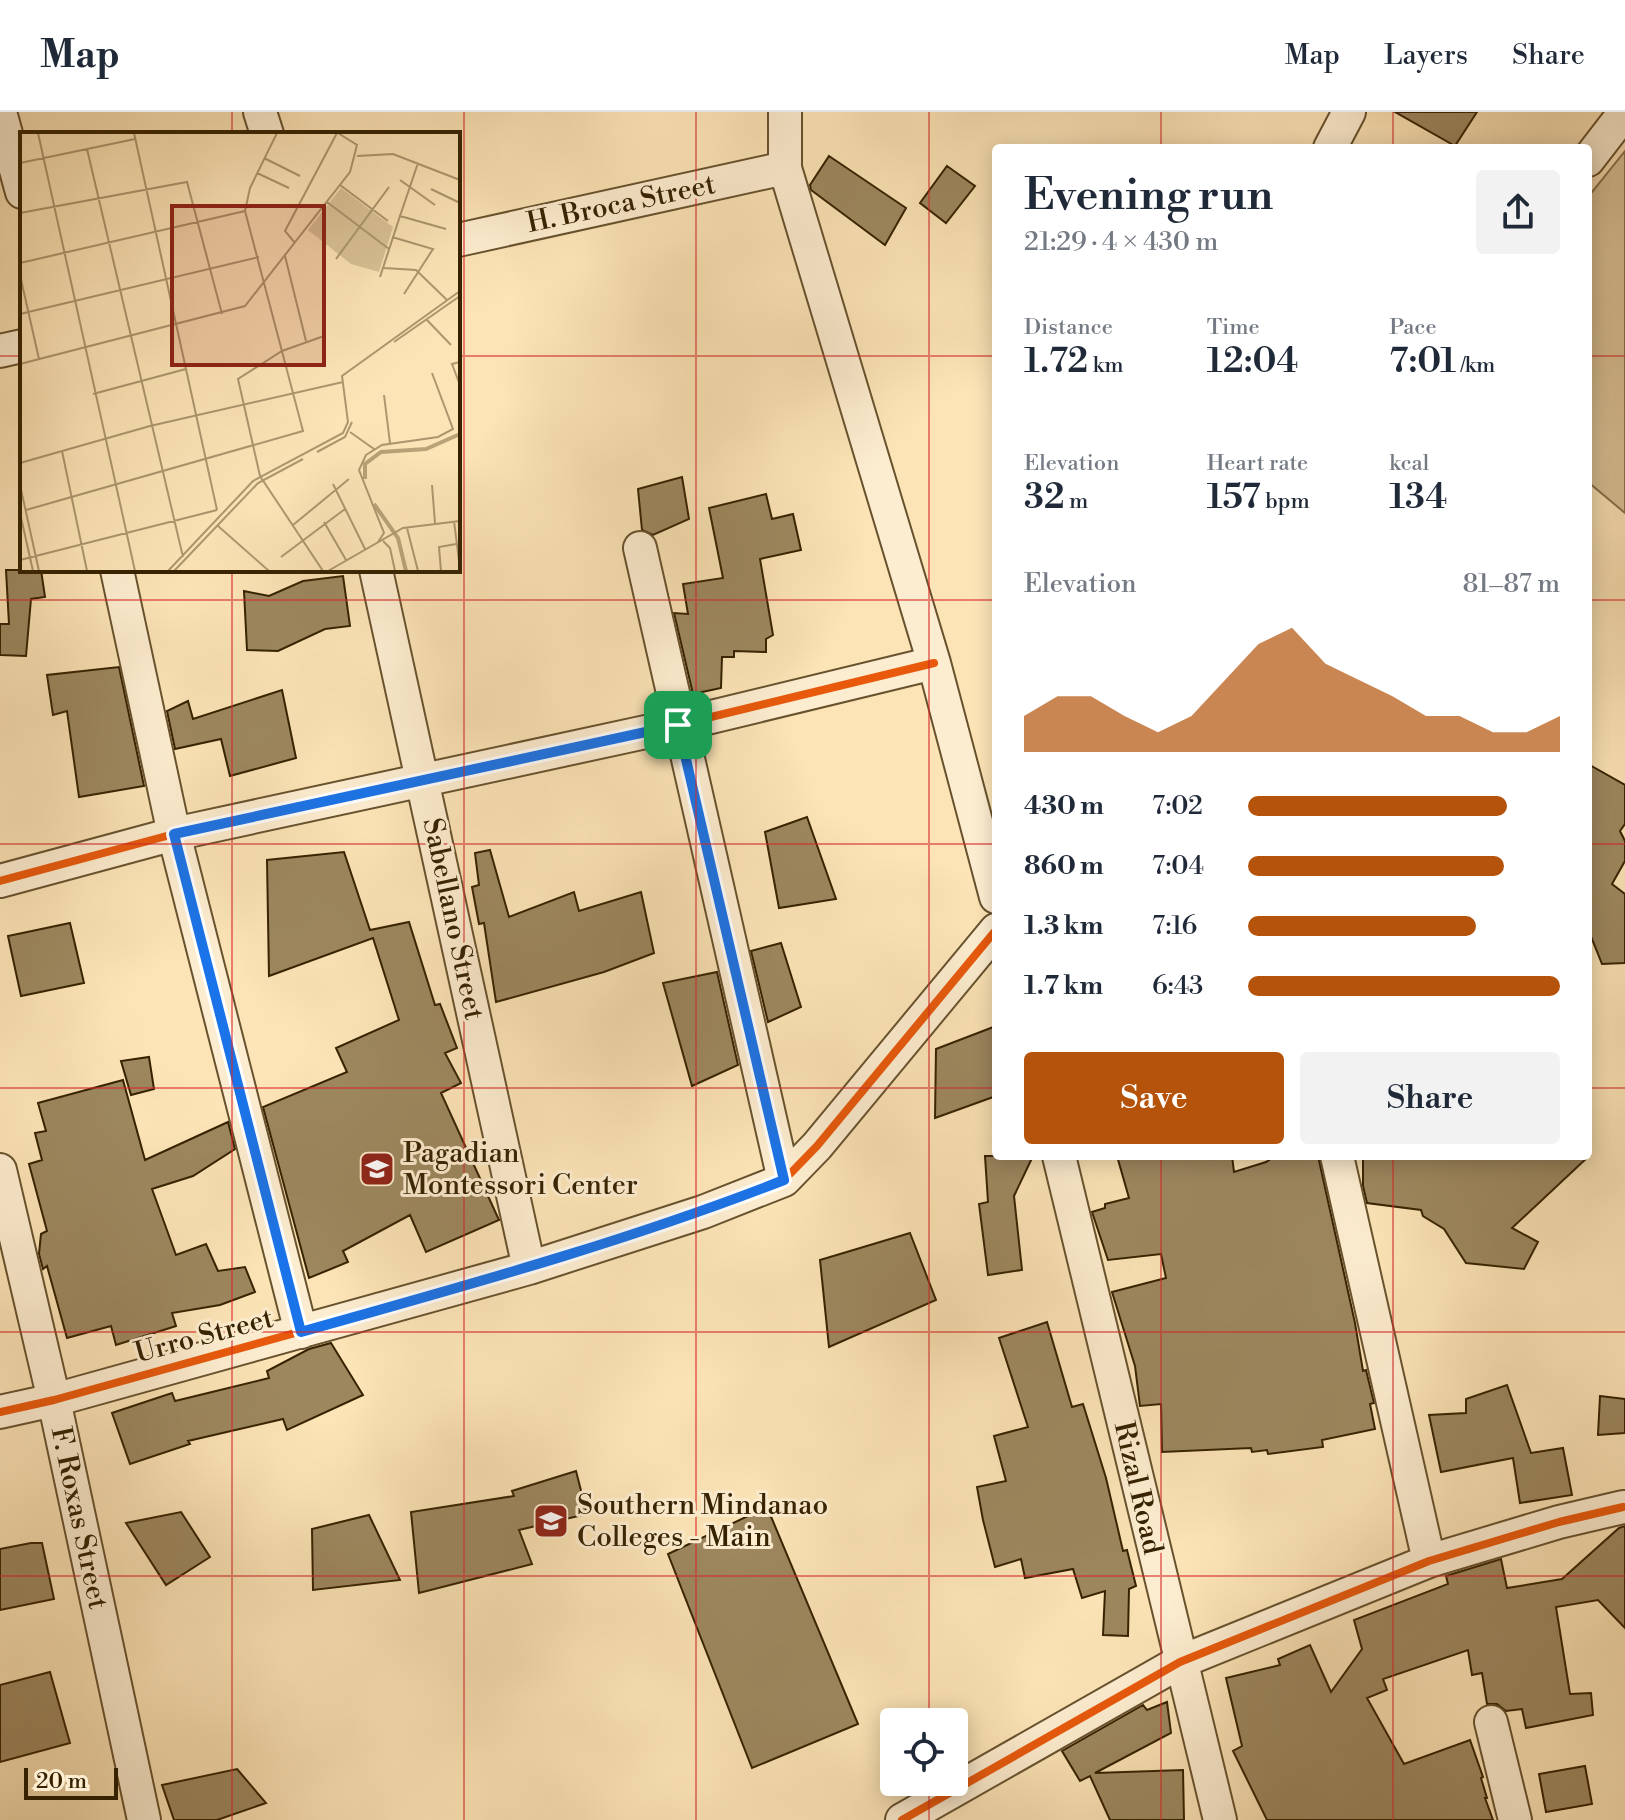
<!DOCTYPE html>
<html lang="en">
<head>
<meta charset="utf-8">
<style>
	body { margin:0; font-family:"Libre Bodoni",serif; background:#f2f2f3; color:#1f2937; height:100vh; display:flex; flex-direction:column; font-size:30px; white-space:nowrap }
	* { box-sizing:border-box; margin:0 }
	p { font-size:26px; color:#747a83 }
	.icon { flex:none; width:44px; height:44px; fill:none; stroke:currentColor; stroke-width:2; stroke-linecap:round; stroke-linejoin:round }
	.map { position:relative; flex:1; overflow:hidden }
	.sheet { position:absolute; left:992px; top:32px; width:600px; height:1016px; display:flex; flex-direction:column; background:#fff; border-radius:8px; box-shadow:0 4px 20px #0003 }
	.sheet>* { flex:none }
	.fabs { position:absolute; left:880px; top:1596px; display:grid; gap:16px }
	.fabs a { display:grid; place-items:center; width:88px; height:88px; border-radius:8px; background:#fff; box-shadow:0 4px 20px #0003; font-size:40px }
	.scale { position:absolute; left:24px; bottom:20px; width:94px; box-sizing:border-box; padding-left:8px; border:4px solid #362201; border-top:0; font-size:22px; line-height:28px; white-space:nowrap; color:#362201; -webkit-text-stroke:6px #fdedd0; paint-order:stroke }
	.pin { position:absolute; display:grid; place-items:center; width:68px; height:68px; color:#fff; margin:-34px; border-radius:16px; box-shadow:0 4px 12px #0006 }
	.round { display:grid; place-items:center; flex:none; width:84px; height:84px; border-radius:8px; background:#f2f2f3 }
	.overview { display:flex; align-items:center; justify-content:space-between; height:136px; padding:0 32px }
	h1 { font-size:44px; font-weight:600; line-height:60px }
	.stats { display:grid; grid-template-columns:repeat(3,1fr); gap:12px; height:136px; padding:8px 32px }
	.stats div { display:grid; align-content:center }
	.stats b { font-size:34px; font-weight:600 }
	.stats small { font-size:22px; font-weight:400 }
	.stats p { font-size:22px }
	.chart { height:224px; padding:16px 32px }
	.chart p { display:flex; justify-content:space-between }
	.chart svg { width:100%; height:144px; margin-top:8px; fill:#b45309; opacity:.7 }
	.cta { display:flex; gap:16px; margin-top:auto; padding:16px 32px }
	.cta a { flex:1; height:92px; border-radius:8px; background:#b45309; color:#fff; font-size:32px; font-weight:600; line-height:92px; text-align:center }
	.cta a+a { background:#f2f2f3; color:#1f2937 }
	ul { padding:0 32px; list-style:none; font-size:26px }
	li { display:grid; grid-template-columns:128px 96px 1fr; align-items:center; height:60px }
	li i { height:20px; border-radius:10px; background:#b45309 }
	header { display:flex; align-items:center; gap:48px; box-sizing:border-box; height:112px; padding:0 40px; background:#fff; border-bottom:2px solid #e0e1e3 }
	header strong { font-size:38px }
	nav { display:flex; gap:44px; margin-inline-start:auto; font-size:28px }
	.map>svg:first-child { display:block }
	.green { fill:#dac397; stroke:#88724c; stroke-width:2 }
	.building { fill:#9d875f; stroke:#362201; stroke-width:2 }
	.lines { fill:none; stroke-linecap:round; stroke-linejoin:round }
	.minor-casing { stroke:#68522e; stroke-width:36 }
	.minor { stroke:#fdedd0; stroke-width:32 }
	.cycleway-casing { stroke:#fdedd0; stroke-width:13 }
	.cycleway { stroke:#e8590c; stroke-width:8 }
	.route-casing { stroke:#fff; stroke-width:16 }
	.route { stroke:#1a73e8; stroke-width:10 }
	.grid { fill:none; stroke:#d62828; stroke-width:2; stroke-opacity:0.55 }
	.labels { text-anchor:middle; dominant-baseline:central; stroke-width:6; stroke-linejoin:round; paint-order:stroke }
	.street-label { font-size:28px; fill:#362201; stroke:#fdedd0 }
	.poi-label { font-size:28px; fill:#362201; stroke:#fdedd0; text-anchor:start }
	.inset-river { fill:none; stroke:#b9a278; stroke-width:4 }
	.inset-road { fill:none; stroke:#ad966e; stroke-width:2 }
	.view { fill:#8f2418; fill-opacity:0.15; stroke:#8f2418; stroke-width:4 }
	.inset-edge { fill:none; stroke:#362201; stroke-width:4 }
</style>
</head>
<body>
<header>
<strong>Map</strong>
<nav><a>Map</a><a>Layers</a><a>Share</a></nav>
</header>
<div class="map">
<svg width="1625" height="1708" viewBox="0 0 1625 1708">
	<rect width="100%" height="100%" fill="#fce4b6"/>
	<filter id="stains"><feTurbulence type="fractalNoise" baseFrequency=".0025" numOctaves="4"/><feColorMatrix values="0 0 0 0 .2 0 0 0 0 .09 0 0 0 0 .02 0 0 0 .5 -.17"/></filter>
	<radialGradient id="worn" r=".72"><stop offset=".6" stop-color="#630" stop-opacity="0"/><stop offset="1" stop-color="#630" stop-opacity=".3"/></radialGradient>
	<path class="green" d="M1625,39V401L1588,370V85Z"/>
	<path class="building" d="M1395,0H1477L1455,34Z
		M829,44L906,96L885,133L811,78L810,73Z
		M947,54L975,74L946,111L920,91Z
		M682,365L689,407L653,423L642,418L638,377Z
		M766,382L772,407L793,402L801,438L760,447L773,523L766,527V540L734,539V545H722L721,576L693,582L674,501L688,502L683,472L723,466L709,396Z
		M6,458H41L45,485L31,487L26,544L0,543V512H9Z
		M343,464L350,514L325,517L278,539L247,538L244,479L269,484L303,469Z
		M119,555L144,674L79,685L67,599L53,603L47,563Z
		M282,578L296,646L230,664L221,627L175,637L167,599L188,589L193,607Z
		M1588,652L1625,673V712L1620,719L1625,729V749L1612,772L1625,782V851L1602,852L1588,817Z
		M807,705L836,787L779,796L765,720Z
		M490,738L509,805L574,780L579,799L641,780L654,841L604,860L496,890L484,811L479,812L472,775L479,773L475,741Z
		M344,740L370,818L409,810L435,893L440,892L457,936L445,941L461,971L441,981L499,1108L426,1140L410,1103L343,1139L348,1150L309,1166L263,995L347,960L336,936L399,908L373,826L269,864L267,748Z
		M70,811L84,871L21,884L8,824Z
		M781,831L801,895L768,910L751,839Z
		M717,860L738,953L692,974L663,871Z
		M996,914V984L935,1006L936,937Z
		M149,945L154,977L131,983L121,949Z
		M123,968L145,1048L228,1010L235,1037L193,1064L152,1077L176,1143L206,1132L218,1159L245,1155L255,1180L220,1193L172,1201L176,1214L116,1233L111,1214L67,1226L47,1154L43,1157L39,1142L41,1122L47,1119L29,1052L42,1048L35,1021L46,1019L38,991Z
		M985,1044H1033L1014,1084L1022,1158L988,1163L979,1092L988,1090Z
		M1117,1044H1232L1234,1060L1266,1050L1275,1044H1318L1355,1211L1363,1259L1366,1258L1374,1291L1370,1292L1375,1317L1322,1328L1323,1335L1268,1342L1267,1338L1252,1340L1251,1336L1162,1340L1161,1292L1140,1294L1135,1254L1112,1180L1166,1166L1161,1142L1108,1148L1092,1100L1105,1096V1092L1129,1086Z
		M1363,1044H1589L1512,1116L1538,1130L1524,1157L1466,1151L1444,1117L1423,1104L1421,1098L1367,1091L1363,1074Z
		M910,1121L936,1188L829,1235L820,1148Z
		M1047,1210L1072,1295L1083,1292L1106,1366L1123,1439L1127,1438L1136,1474L1129,1477L1128,1524L1103,1523L1105,1479L1082,1486L1073,1457L1025,1466L1021,1447L995,1455L983,1408L977,1375L1006,1369L994,1324L1028,1315L999,1226Z
		M331,1231L363,1283L287,1318L283,1307L188,1329L190,1332L130,1352L112,1301L172,1281L175,1289L269,1266L267,1259L309,1237Z
		M1507,1273L1531,1341L1563,1336L1572,1383L1520,1391L1513,1346L1441,1360L1429,1303L1466,1301V1287Z
		M1600,1284L1625,1287V1321L1598,1323Z
		M576,1359L587,1402L519,1418L532,1452L419,1481L411,1400L514,1384L512,1379Z
		M767,1395L858,1612L752,1656L668,1442Z
		M181,1400L210,1445L166,1473L126,1411Z
		M369,1403L400,1468L313,1478L312,1417Z
		M1625,1414V1516L1598,1488L1556,1495L1570,1582L1591,1581L1593,1603L1526,1616L1522,1597L1506,1599L1497,1592H1487L1482,1561L1472,1563L1468,1538L1383,1567L1387,1578L1367,1586L1404,1652L1470,1628L1483,1665L1481,1666L1487,1686H1485L1493,1708H1267L1233,1639L1242,1634L1226,1566L1280,1553L1278,1547L1310,1533L1331,1580L1362,1537L1354,1508L1448,1472L1446,1464L1501,1447L1507,1476L1562,1467L1619,1416Z
		M31,1431H42L54,1487L0,1498V1437Z
		M50,1560L70,1631L0,1650V1573Z
		M1167,1590L1171,1621L1095,1661L1183,1658L1184,1708H1110L1090,1664L1080,1669L1062,1639L1143,1593L1147,1598Z
		M1585,1654L1592,1692L1546,1700L1539,1662Z
		M237,1657L266,1691L217,1708H174L162,1673Z"/>
	<g class="lines">
		<defs>
			<path id="minor" d="M0,0L22,80
				M260,0L267,22
				M785,0V56L934,551L996,785
				M1330,36L1349,0
				M1588,48L1625,0
				M458,128L785,56
				M0,239L22,234
				M640,436L784,1068
				M117,458L174,722L301,1220
				M376,458L529,1156
				M0,769L174,722L678,613L934,551
				M1059,1044L1220,1708
				M1337,1044L1429,1449
				M0,1058L54,1288L144,1708
				M0,1300L54,1288L529,1156L703,1100L784,1068L817,1034L996,818
				M1491,1610L1515,1708
				M902,1708L1180,1550L1429,1449L1559,1410L1623,1395"/>
		</defs>
		<use href="#minor" class="minor-casing"/>
		<use href="#minor" class="minor"/>
		<defs>
			<path id="cycleway" d="M0,769L174,722L678,613L934,551
				M0,1300L54,1288L529,1156L703,1100L784,1068L817,1034L996,818
				M902,1708L1180,1550L1429,1449L1559,1410L1623,1395"/>
		</defs>
		<use href="#cycleway" class="cycleway-casing"/>
		<use href="#cycleway" class="cycleway"/>
	</g>
	<g class="lines">
		<defs>
			<path id="route" d="M678,613L784,1068C626,1130 464,1174 301,1220L174,722Z"/>
		</defs>
		<use href="#route" class="route-casing"/>
		<use href="#route" class="route"/>
	</g>
	<path class="grid" d="M232,0V22M464,0V1708M696,0V1708M929,0V1610M1161,0V36M1393,0V36M0,244H22M458,244H996M1588,244H1625M232,458V1708M0,488H996M1588,488H1625M0,732H996M1588,732H1625M0,976H996M1588,976H1625M1161,1044V1708M1393,1044V1708M0,1220H1625M0,1464H1625M929,1670V1708"/>
	<defs>
		<symbol id="school-square" viewBox="-11 -11 22 22"><rect x="-9" y="-9" width="18" height="18" rx="4" fill="#8f2418" stroke="#fdedd0"/><path d="M0-5L7-2L0 1L-7-2ZM-4 1L0 2.5L4 1V4Q0 6-4 4Z" fill="#fff"/></symbol>
		<symbol id="university-square" viewBox="-11 -11 22 22"><rect x="-9" y="-9" width="18" height="18" rx="4" fill="#8f2418" stroke="#fdedd0"/><path d="M0-5L7-2L0 1L-7-2ZM-4 1L0 2.5L4 1V4Q0 6-4 4Z" fill="#fff"/></symbol>
	</defs>
	<g fill-rule="evenodd">
		<use href="#school-square" x="357" y="1037" width="40" height="40"/>
		<use href="#university-square" x="531" y="1389" width="40" height="40"/>
	</g>
	<g class="labels">
		<g class="street-label">
			<text transform="translate(621 92) rotate(-12)">H. Broca Street</text>
			<text transform="translate(453 807) rotate(78)">Sabellano Street</text>
			<text transform="translate(204 1224) rotate(-15)">Urro Street</text>
			<text transform="translate(1138 1376) rotate(77)">Rizal Road</text>
			<text transform="translate(79 1406) rotate(78)">F. Roxas Street</text>
		</g>
		<g class="poi-label">
			<text x="403" y="1041">Pagadian<tspan x="403" dy="32">Montessori Center</tspan></text>
			<text x="577" y="1393">Southern Mindanao<tspan x="577" dy="32">Colleges - Main</tspan></text>
		</g>
	</g>
	<g transform="translate(20 20)">
		<rect width="440" height="440" fill="#fce4b6"/>
		<path d="M321,56L373,95L359,140L331,132L288,98Z" fill="#dac397"/>
		<path class="inset-river" d="M345,347V332L361,320L406,317L440,302M354,372L378,406L386,439"/>
		<path class="inset-road" d="M18,1L115,439M114,1L197,378M67,17L163,425M337,24L373,22L440,48M244,26L280,44M0,31L115,7M237,41L269,56M380,48L415,73M320,53L368,89M411,57L440,71M307,70L369,117M0,81L167,50L202,182M380,84L398,31M372,105L413,117L384,162M275,111L265,99L317,1M265,124L286,209M316,127L369,55M0,131L225,79M364,136L396,138L427,168M0,143L19,227M360,145L380,84L426,97M0,182L239,125M406,187L431,213M374,210L440,164M440,230L432,232L440,253M0,232L225,174L330,40L337,13L318,1M73,262L166,237M364,263L370,311M330,300L354,317M42,319L67,439M297,320L325,305L332,290M0,331L130,294L323,250M313,352L345,417M0,353L19,439M412,353L415,391M6,378L283,299L225,79L230,56L257,1M0,381L13,439M434,389L440,437M304,390L326,428M273,393L329,347M198,394L249,439M387,396L398,439M363,409L370,416L375,439M358,410L364,401L339,338L346,323L362,313L418,305L433,297L412,241M261,425L325,377M0,428L197,378M148,439L233,349L323,301L328,290L322,244L440,159M154,439L238,351L283,327M303,439L240,344L218,247L262,219L304,204M308,439L383,396L440,389M421,439L419,415L436,412"/>
		<path class="view" d="M152,74H304V233H152Z"/>
		<rect width="440" height="440" class="inset-edge"/>
	</g>
	<rect width="100%" height="100%" filter="url(#stains)"/>
	<rect width="100%" height="100%" fill="url(#worn)"/>
</svg>
<div class="fabs">
<a><svg class="icon" aria-label="locate" viewBox="0 0 24 24"><circle cx="12" cy="12" r="6"/><path d="M12 2v4M12 18v4M2 12h4M18 12h4"/></svg></a>
</div>
<div class="scale">20 m</div>
<div class="pin" style="left:678px;top:613px;background:#1e9e55"><svg class="icon" aria-label="arrive" viewBox="0 0 24 24"><path d="M6 21V4h12l-3 4 3 4H6"/></svg></div>
<section class="sheet">
<div class="overview"><div><h1>Evening run</h1><p>21:29 · 4 × 430 m</p></div><a class="round"><svg class="icon" aria-label="share" viewBox="0 0 24 24"><path d="M12 15V3M7 8l5-5 5 5M5 13v7h14v-7"/></svg></a></div>
<div class="stats">
<div><p>Distance</p><b>1.72<small> km</small></b></div>
<div><p>Time</p><b>12:04</b></div>
<div><p>Pace</p><b>7:01<small> /km</small></b></div>
</div>
<div class="stats">
<div><p>Elevation</p><b>32<small> m</small></b></div>
<div><p>Heart rate</p><b>157<small> bpm</small></b></div>
<div><p>kcal</p><b>134</b></div>
</div>
<div class="chart"><p><span>Elevation</span>81–87 m</p>
<svg viewBox="0 0 160 44" preserveAspectRatio="none"><path d="M0 44V33L10 27L20 27L30 33L40 38L50 33L60 22L70 11L80 6L90 17L100 22L110 27L120 33L130 33L140 38L150 38L160 33V44z"/></svg>
</div>
<ul>
<li><b>430 m</b>7:02<i style="width:83%"></i></li>
<li><b>860 m</b>7:04<i style="width:82%"></i></li>
<li><b>1.3 km</b>7:16<i style="width:73%"></i></li>
<li><b>1.7 km</b>6:43<i style="width:100%"></i></li>
</ul>
<div class="cta"><a>Save</a><a>Share</a></div>
</section>
</div>
</body>
</html>
